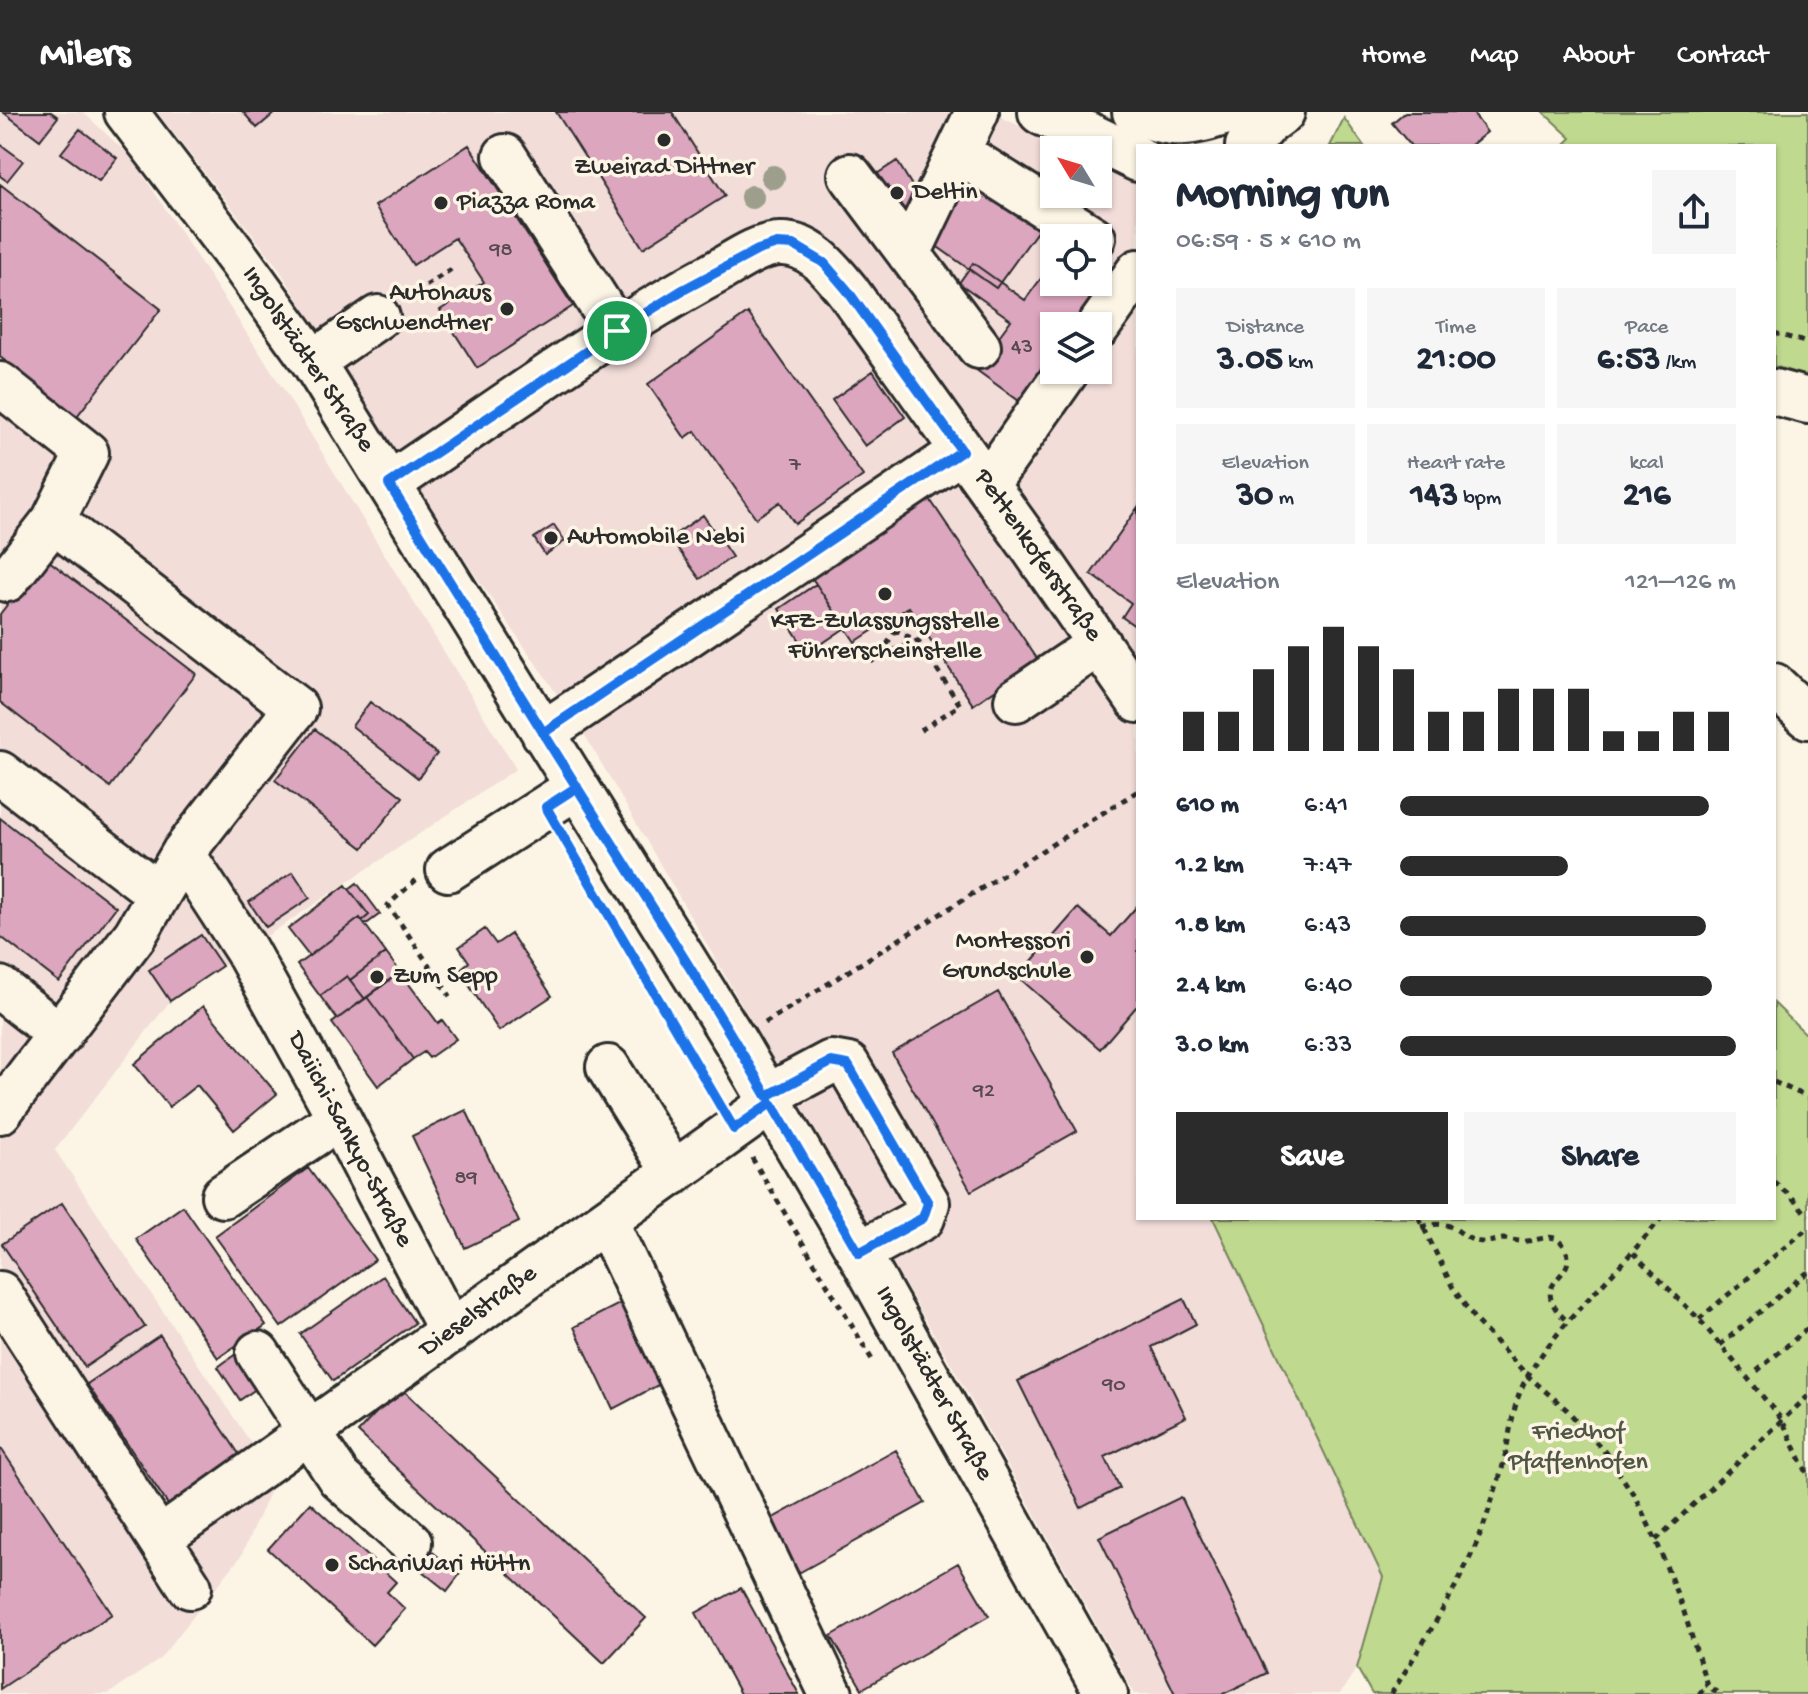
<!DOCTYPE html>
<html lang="en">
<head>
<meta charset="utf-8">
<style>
	body { margin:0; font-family:"Gochi Hand",sans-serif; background:#f6f6f7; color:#1f2937; height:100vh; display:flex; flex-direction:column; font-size:30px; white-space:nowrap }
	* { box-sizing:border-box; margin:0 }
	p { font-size:26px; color:#747a83 }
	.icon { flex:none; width:44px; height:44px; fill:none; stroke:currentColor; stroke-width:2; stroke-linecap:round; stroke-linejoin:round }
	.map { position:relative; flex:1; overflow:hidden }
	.sheet { position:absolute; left:1136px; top:32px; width:640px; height:1076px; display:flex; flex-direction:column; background:#fff; border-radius:0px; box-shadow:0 2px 6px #0004 }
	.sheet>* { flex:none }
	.needle { width:52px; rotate:308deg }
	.tools { position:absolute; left:1040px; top:24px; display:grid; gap:16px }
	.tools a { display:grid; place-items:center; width:72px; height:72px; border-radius:0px; background:#fff; box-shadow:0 2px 6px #0004; font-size:40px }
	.pin { position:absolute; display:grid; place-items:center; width:68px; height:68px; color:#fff; margin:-34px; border:4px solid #fff; border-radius:50%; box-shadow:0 2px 8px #0007 }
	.round { display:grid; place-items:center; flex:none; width:84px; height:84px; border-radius:0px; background:#f6f6f7 }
	.summary { display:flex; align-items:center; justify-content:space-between; height:136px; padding:0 40px }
	h1 { font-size:44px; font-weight:700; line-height:60px }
	.metrics { display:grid; grid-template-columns:repeat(3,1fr); gap:12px; height:136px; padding:8px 40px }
	.metrics div { display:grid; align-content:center; border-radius:0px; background:#f6f6f7; text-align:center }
	.metrics b { font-size:34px; font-weight:700 }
	.metrics small { font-size:22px; font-weight:400 }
	.metrics p { font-size:22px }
	.chart { height:224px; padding:16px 40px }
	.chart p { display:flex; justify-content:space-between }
	.chart svg { width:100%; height:144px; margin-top:8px; stroke:#2b2b2b; stroke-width:6 }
	.cta { display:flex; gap:16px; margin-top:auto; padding:16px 40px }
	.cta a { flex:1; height:92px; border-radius:0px; background:#2b2b2b; color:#fff; font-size:32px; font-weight:700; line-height:92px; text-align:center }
	.cta a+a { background:#f6f6f7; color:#1f2937 }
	ul { padding:0 40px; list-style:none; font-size:26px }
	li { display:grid; grid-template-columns:128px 96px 1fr; align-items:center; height:60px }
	li i { height:20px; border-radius:10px; background:#2b2b2b }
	header { display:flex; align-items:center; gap:48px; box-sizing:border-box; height:112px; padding:0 40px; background:#2b2b2b; color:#fff }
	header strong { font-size:38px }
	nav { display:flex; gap:44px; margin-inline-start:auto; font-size:28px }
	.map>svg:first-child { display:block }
	.built { fill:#f2ddd9; fill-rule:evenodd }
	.green { fill:#bfd98f; stroke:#75825d; stroke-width:2 }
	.building { fill:#dba6be; stroke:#2b2b2b; stroke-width:2 }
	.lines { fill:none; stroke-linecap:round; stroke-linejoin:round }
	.minor-casing { stroke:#2b2b2b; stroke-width:48 }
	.major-casing { stroke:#2b2b2b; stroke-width:50 }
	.path { stroke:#2b2b2b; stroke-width:5; stroke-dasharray:6 6; stroke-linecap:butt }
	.minor { stroke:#fcf5e5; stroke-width:42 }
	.major { stroke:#fcf5e5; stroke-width:44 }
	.tree { fill:#9d9e8c }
	.route-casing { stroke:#fff; stroke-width:16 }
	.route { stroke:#1a73e8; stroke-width:10 }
	.poi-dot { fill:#2b2b2b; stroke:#fcf5e5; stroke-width:3 }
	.labels { text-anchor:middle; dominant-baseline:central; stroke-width:7; stroke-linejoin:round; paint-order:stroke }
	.number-label { font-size:22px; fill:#574a50 }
	.poi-label { font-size:26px; fill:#2b2b2b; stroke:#fcf5e5; text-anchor:start }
	.street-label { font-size:26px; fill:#2b2b2b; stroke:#fcf5e5 }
	.park-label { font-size:26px; fill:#505644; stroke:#fcf5e5 }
</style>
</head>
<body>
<header>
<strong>Milers</strong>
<nav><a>Home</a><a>Map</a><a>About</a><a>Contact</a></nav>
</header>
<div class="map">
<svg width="1808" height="1582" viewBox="0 0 1808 1582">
	<rect width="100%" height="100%" fill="#fcf5e5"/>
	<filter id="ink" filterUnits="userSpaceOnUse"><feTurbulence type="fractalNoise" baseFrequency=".0125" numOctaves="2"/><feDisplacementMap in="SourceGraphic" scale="16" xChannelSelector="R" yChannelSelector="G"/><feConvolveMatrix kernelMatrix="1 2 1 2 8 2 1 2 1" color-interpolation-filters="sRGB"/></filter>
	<g filter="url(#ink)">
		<path class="built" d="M0,0H83L132,46L280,272L516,657L170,889L55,1038L275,1367L241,1444L159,1548L108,1582H0Z
			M157,0H990L1070,38H1054V82H1098V51L1138,70V1106H1213L1384,1465L1357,1556L1340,1582H1135L945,1241L583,620L471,457L277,154ZM1054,126H1098V170H1054ZM1054,214H1098V258H1054Z"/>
		<path class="green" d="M1543,0H1808V265L1774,254V34H1563L1571,26Z
			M1344,6L1364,34H1330Z
			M1774,891L1808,924V1582H1372L1357,1556L1383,1465L1213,1106H1774Z"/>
		<path class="building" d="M3,0H51L58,5L40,28Z
			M243,0H276L257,16Z
			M556,0H672L725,84L643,136Z
			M1405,0H1472L1487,20L1470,34H1411L1392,11Z
			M80,17L117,46L99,69L61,41Z
			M0,32L23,49L7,69L0,64Z
			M469,33L573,194L477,256L440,198L484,170L455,126L413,153L375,94Z
			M897,49L925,95L898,112L869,67Z
			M970,64L1041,114L996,176L925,126Z
			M0,72L161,197L77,304L0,245Z
			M973,151L1025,188L1051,153L1054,156V170H1074L1105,192L1090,214H1054V258L1030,297L975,257L1011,208L959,171Z
			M748,201L863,364L795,412L780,390L756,406L695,319L685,326L648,272Z
			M873,259L905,305L865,334L832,288Z
			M929,386L1038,548L973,593L909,495L855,530L812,466Z
			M1138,395V516L1122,505L1131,491L1091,462Z
			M703,403L732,445L700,467L670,426Z
			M554,413L565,429L545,443L534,426Z
			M44,445L196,562L110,675L0,590V502Z
			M816,472L845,516L808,541L779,497Z
			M370,590L437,642L418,666L352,614Z
			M315,617L403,685L363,736L275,668Z
			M0,706L116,795L59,870L0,824Z
			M293,760L310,786L266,815L249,790Z
			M357,771L380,802L365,813L362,809L369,803L349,777Z
			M346,773L369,803L362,809L360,806L309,844L288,817Z
			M1138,793V896L1136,895L1100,937L1018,865L1078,796L1111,824Z
			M360,806L386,841L350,868L347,864L320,884L297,853Z
			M485,817L496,832L511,822L552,884L499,919L459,858L469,850L459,835Z
			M201,823L222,854L170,889L149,858Z
			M386,841L400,860L365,887L350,868Z
			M400,860L438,911L442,908L456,927L429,946L424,940L413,947L367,885Z
			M347,864L365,887L337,907L320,884Z
			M998,880L1077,1019L971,1079L892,941Z
			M367,885L413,947L378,974L332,911Z
			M203,894L277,982L234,1018L197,973L169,995L134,952Z
			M466,998L519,1110L465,1136L412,1024Z
			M308,1056L375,1148L281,1215L215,1124Z
			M62,1091L145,1215L85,1255L2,1132Z
			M183,1094L266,1213L218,1246L136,1127Z
			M383,1164L415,1211L333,1269L300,1222Z
			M1184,1187L1196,1212L1152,1235L1186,1305L1105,1345L1120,1376L1081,1396L1018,1269Z
			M625,1189L664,1270L613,1297L574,1215Z
			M160,1223L241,1345L169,1394L87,1272Z
			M237,1241L260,1274L240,1288L218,1255Z
			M400,1275L646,1506L604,1551L358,1320Z
			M0,1335L112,1502L0,1577Z
			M896,1338L925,1391L795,1463L766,1410Z
			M1181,1385L1267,1561L1223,1582H1175L1099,1425Z
			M310,1391L396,1470L387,1480L405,1497L372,1533L268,1437Z
			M430,1438L460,1462L447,1479L417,1455Z
			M958,1451L989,1504L862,1577L831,1524Z
			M741,1476L799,1582H740L696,1501Z"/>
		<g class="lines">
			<defs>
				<path id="minor" d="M126,0L240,149L313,250L735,929L859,1141L1106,1582
					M1134,0C1175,17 1189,13 1230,0
					M1247,34L1268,11L1283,0
					M958,40L1094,126
					M505,44L617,219
					M850,63L979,235
					M909,142L977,0
					M1098,215L1138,159
					M313,250L378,205
					M0,272L87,341L53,409L7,468
					M389,372C495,301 600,223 713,162C732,152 756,133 779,132C809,130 830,157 847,178L1033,437L1138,589
					M987,373L1068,258
					M1774,573L1808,605
					M1016,588L1099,532
					M543,621L962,339
					M0,661L159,782
					M183,741L246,838L339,1006L451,1220
					M448,758L577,675
					M0,876L60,923
					M608,955L674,1061
					M767,984L831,950L848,953L928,1091L923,1106L859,1141
					M0,1000L135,823L183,741L296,596L53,409
					M223,1084L339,1006
					M606,1109L831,1582
					M0,1181L190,1475
					M258,1241L339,1366L410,1430
					M159,1427L771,991"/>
				<path id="major" d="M1041,0L1138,47
					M1774,280L1808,289"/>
			</defs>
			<use href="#minor" class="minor-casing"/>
			<use href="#major" class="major-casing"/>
			<path class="path" d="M406,187L453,156
				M1774,221L1808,231
				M894,518L918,529L960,593L918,620
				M881,543L917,529
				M871,550L881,543L909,495
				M416,768L388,793L450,884
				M617,815L716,986
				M765,911L1138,679
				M1774,970L1808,985
				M752,1046L874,1251
				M1774,1070L1791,1084L1808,1104
				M1419,1106L1453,1176L1475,1208L1528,1264L1567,1298L1605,1340L1634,1383L1656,1428L1684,1500L1707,1573L1719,1582
				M1422,1115C1460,1104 1458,1130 1484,1130C1491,1130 1496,1128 1503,1127C1511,1127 1519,1130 1527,1129C1542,1128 1556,1118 1565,1136C1582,1167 1522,1168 1568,1210
				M1633,1141L1699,1207L1782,1308L1808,1363
				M1699,1207L1808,1116
				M1720,1233L1808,1160
				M1757,1259L1808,1216
				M1656,1428L1808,1284
				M1391,1582C1420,1536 1450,1489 1473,1439C1484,1417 1490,1393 1498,1370C1510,1336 1509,1297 1527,1265C1562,1206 1619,1160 1661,1106
				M1699,1582L1707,1573"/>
			<use href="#minor" class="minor"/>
			<use href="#major" class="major"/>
		</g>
		<g class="tree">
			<circle cx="773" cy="65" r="12"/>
			<circle cx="752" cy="85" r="12"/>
		</g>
	</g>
	<g class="lines" filter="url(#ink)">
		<defs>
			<path id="route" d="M617,219L389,372L577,675L546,695L734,1017L771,991L859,1141L923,1106L928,1091L848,953L831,950L767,984C696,861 618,742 543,621L962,339L847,178L824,151L794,133L777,132L758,138L681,179L617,219"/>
		</defs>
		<use href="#route" class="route-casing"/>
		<use href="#route" class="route"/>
	</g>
	<g class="poi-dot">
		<circle cx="664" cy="28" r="8"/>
		<circle cx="897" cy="81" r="8"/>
		<circle cx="441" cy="91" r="8"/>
		<circle cx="507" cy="197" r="8"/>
		<circle cx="551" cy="426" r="8"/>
		<circle cx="885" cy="482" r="8"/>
		<circle cx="1087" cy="845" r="8"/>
		<circle cx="377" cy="865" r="8"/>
		<circle cx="332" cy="1453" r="8"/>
	</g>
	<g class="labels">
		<g class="number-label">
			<text x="501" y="139">98</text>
			<text x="1022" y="236">43</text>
			<text x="795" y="354">7</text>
			<text x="984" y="980">92</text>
			<text x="466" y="1067">89</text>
			<text x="1114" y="1274">90</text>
		</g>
		<g class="poi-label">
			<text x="664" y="56" text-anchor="middle">Zweirad Dittner</text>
			<text x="913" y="81">Deltin</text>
			<text x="457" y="91">Piazza Roma</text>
			<text x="491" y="182" text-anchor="end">Autohaus<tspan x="491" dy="30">Gschwendtner</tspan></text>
			<text x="567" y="426">Automobile Nebi</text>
			<text x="885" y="510" text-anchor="middle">KFZ-Zulassungsstelle<tspan x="885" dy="30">Führerscheinstelle</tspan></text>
			<text x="1071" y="830" text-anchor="end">Montessori<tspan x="1071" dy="30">Grundschule</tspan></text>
			<text x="393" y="865">Zum Sepp</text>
			<text x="348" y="1453">SchariWari Hüttn</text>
		</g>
		<g class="street-label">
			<text transform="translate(307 248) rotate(56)">Ingolstädter Straße</text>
			<text transform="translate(1037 444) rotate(55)">Pettenkoferstraße</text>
			<text transform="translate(349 1028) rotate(62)">Daiichi-Sankyo-Straße</text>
			<text transform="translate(479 1200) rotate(-36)">Dieselstraße</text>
			<text transform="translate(933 1272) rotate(61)">Ingolstädter Straße</text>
		</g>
		<g class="park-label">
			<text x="1578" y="1321">Friedhof<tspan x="1578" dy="30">Pfaffenhofen</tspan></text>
		</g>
	</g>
</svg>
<div class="tools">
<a><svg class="needle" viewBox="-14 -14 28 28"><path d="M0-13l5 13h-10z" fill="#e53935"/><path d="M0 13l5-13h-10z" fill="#747a83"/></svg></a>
<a><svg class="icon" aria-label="locate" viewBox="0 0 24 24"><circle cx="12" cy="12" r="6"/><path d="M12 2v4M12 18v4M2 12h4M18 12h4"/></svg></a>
<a><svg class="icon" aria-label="layers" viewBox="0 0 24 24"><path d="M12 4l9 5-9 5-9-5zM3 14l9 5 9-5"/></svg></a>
</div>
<div class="pin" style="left:617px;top:219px;background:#1e9e55"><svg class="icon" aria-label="arrive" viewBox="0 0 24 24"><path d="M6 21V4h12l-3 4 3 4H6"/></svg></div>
<section class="sheet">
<div class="summary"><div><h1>Morning run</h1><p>06:59 · 5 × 610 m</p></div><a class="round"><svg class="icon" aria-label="share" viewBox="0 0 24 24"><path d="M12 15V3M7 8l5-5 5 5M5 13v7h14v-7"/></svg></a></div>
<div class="metrics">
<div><p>Distance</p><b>3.05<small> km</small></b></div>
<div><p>Time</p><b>21:00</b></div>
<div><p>Pace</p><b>6:53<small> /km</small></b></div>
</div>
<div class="metrics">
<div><p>Elevation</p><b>30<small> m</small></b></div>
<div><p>Heart rate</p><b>143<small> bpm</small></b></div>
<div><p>kcal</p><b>216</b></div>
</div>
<div class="chart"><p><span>Elevation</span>121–126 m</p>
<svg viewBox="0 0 160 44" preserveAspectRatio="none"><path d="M5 44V32M15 44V32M25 44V19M35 44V12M45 44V6M55 44V12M65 44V19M75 44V32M85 44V32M95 44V25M105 44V25M115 44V25M125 44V38M135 44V38M145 44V32M155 44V32"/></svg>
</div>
<ul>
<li><b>610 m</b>6:41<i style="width:92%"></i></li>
<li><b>1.2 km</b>7:47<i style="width:50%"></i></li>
<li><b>1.8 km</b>6:43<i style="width:91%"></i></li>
<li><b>2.4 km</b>6:40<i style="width:93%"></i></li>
<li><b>3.0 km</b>6:33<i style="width:100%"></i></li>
</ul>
<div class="cta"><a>Save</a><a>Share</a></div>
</section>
</div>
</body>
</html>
